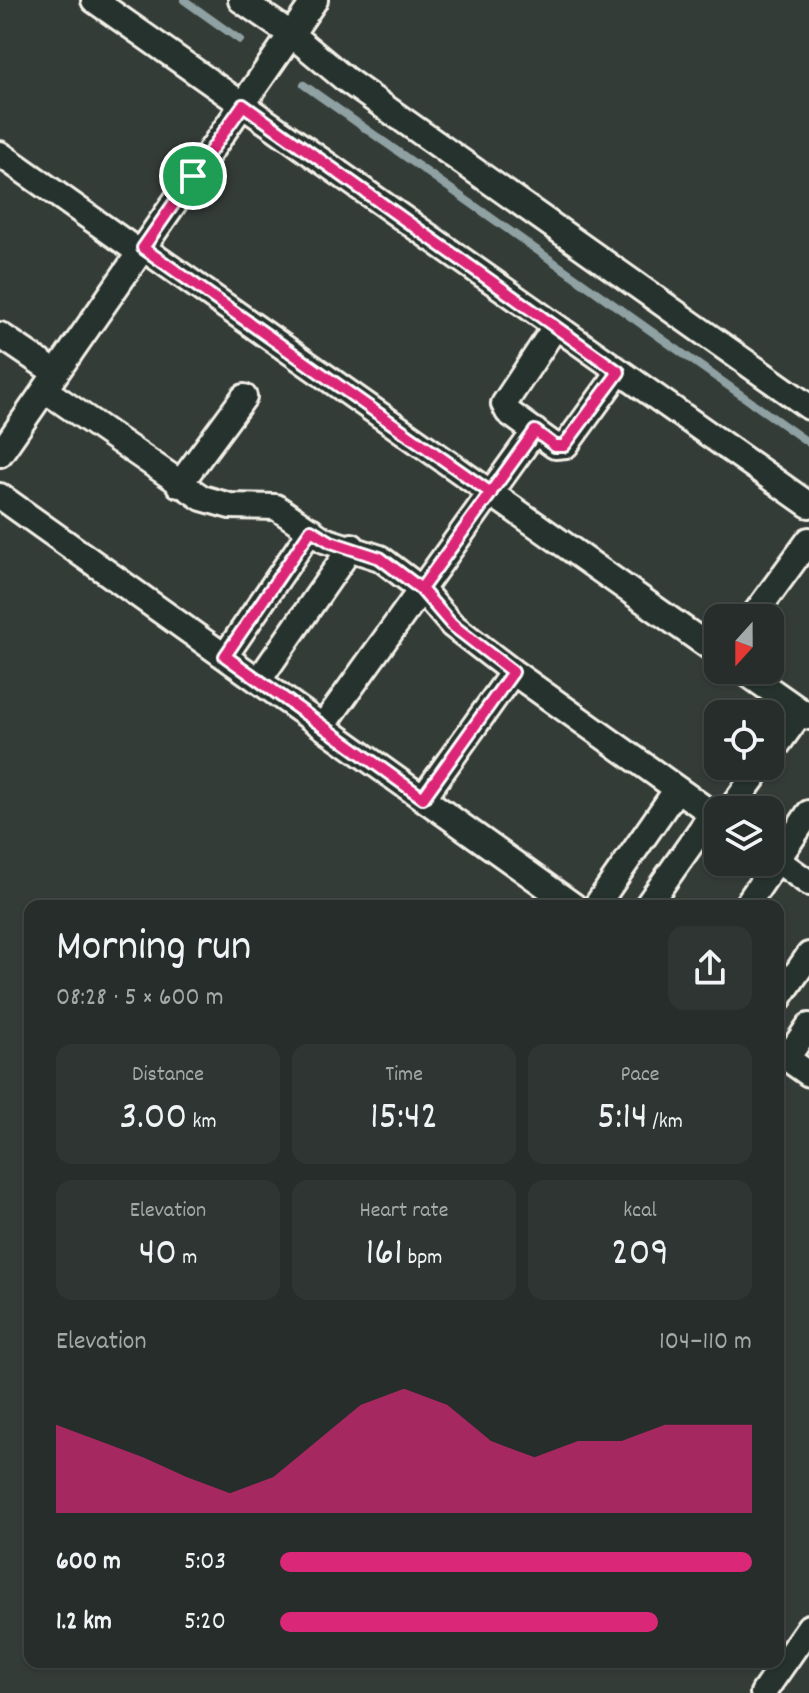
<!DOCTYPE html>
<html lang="en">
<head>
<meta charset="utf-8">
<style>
	body { margin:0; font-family:Dekko,sans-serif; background:#2f3532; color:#f1f3f6; height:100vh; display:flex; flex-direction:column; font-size:30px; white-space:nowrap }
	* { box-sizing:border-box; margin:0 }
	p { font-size:26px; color:#a4a8a8 }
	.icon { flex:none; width:44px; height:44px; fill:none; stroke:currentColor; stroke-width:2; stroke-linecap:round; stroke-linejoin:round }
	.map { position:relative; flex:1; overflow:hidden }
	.panel { position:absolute; left:24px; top:900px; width:760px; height:768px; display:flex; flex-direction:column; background:#272d2a; border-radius:16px; box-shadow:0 2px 6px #0004,0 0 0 2px #434947 }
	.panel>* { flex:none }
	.needle { width:52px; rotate:201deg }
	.controls { position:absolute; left:704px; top:604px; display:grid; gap:16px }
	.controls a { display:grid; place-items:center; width:80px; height:80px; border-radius:16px; background:#272d2a; box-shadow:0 2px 6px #0004,0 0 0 2px #434947; font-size:40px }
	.pin { position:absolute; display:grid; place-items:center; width:68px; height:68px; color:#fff; margin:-34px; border:4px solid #fff; border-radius:50%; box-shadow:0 2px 8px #0007 }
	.round { display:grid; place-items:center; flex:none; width:84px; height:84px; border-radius:16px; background:#2f3532 }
	.headline { display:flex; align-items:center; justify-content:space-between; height:136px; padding:0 32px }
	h1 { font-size:44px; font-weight:600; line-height:60px }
	.metrics { display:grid; grid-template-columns:repeat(3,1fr); gap:12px; height:136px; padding:8px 32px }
	.metrics div { display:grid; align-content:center; border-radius:16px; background:#2f3532; text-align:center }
	.metrics b { font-size:40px; font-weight:600 }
	.metrics small { font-size:22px; font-weight:400 }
	.metrics p { font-size:22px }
	.chart { height:224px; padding:16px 32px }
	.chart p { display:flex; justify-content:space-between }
	.chart svg { width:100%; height:144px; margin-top:8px; fill:#db2777; opacity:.7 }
	ul { padding:0 32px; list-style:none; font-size:26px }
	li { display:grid; grid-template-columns:128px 96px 1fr; align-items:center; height:60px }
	li i { height:20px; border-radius:10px; background:#db2777 }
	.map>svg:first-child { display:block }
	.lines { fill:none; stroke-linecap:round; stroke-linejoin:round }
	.stream { stroke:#8fa1a2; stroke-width:8 }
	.minor-casing { stroke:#f4f1e8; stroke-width:30 }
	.minor { stroke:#26332d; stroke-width:24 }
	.route-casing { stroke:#fff; stroke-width:16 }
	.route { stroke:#db2777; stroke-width:10 }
</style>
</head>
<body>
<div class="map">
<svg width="809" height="1693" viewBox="0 0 809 1693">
	<rect width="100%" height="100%" fill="#343c38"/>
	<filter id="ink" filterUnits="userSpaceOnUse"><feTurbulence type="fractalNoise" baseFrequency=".0125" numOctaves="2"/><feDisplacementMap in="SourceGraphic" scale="16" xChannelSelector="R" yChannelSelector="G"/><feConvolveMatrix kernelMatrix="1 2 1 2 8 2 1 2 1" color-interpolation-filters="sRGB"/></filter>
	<g filter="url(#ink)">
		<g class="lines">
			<path class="stream" d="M184,0L240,40
				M304,85L809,443"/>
			<defs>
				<path id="minor" d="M94,0L809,505
					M241,0L292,35L345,79L809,407
					M0,154L140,253
					M143,248L718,653
					M555,327L504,404L508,412L555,446L566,445L619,372
					M0,335L56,373
					M45,390L202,498L230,506L276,507L324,540L380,558L421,589L452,625L513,672L718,818
					M0,454L315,0
					M179,485L244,397
					M0,496L574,906
					M752,618L809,540
					M225,656L311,530
					M742,670L809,717
					M259,680L352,546
					M323,726L535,431
					M770,755L801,712
					M423,798L513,672
					M730,810L762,766
					M770,855L809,883
					M596,906L677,789
					M647,906L712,814
					M746,906L809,813
					M778,1000L809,955
					M778,1052L809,1074
					M787,1058L809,1026
					M763,1693L809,1627"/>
			</defs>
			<use href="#minor" class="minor-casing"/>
			<use href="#minor" class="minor"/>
		</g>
	</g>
	<g class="lines" filter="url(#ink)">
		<defs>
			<path id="route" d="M193,176L143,248L491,493L421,589L380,558L331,542L311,530L225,656L423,798L513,672L452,625L421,589L535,431L555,446H564L619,372L243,105L193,176"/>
		</defs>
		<use href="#route" class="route-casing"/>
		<use href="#route" class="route"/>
	</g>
</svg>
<div class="controls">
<a><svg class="needle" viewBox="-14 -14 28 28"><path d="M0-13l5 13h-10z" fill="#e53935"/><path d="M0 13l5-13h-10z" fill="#a4a8a8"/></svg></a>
<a><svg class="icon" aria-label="locate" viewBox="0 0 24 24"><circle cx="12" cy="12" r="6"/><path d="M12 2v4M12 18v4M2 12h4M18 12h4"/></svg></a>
<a><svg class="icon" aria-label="layers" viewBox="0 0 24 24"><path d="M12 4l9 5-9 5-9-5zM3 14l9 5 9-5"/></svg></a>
</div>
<div class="pin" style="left:193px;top:176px;background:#1e9e55"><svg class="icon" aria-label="arrive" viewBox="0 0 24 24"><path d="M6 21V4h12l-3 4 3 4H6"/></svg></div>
<section class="panel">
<div class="headline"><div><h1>Morning run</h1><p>08:28 · 5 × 600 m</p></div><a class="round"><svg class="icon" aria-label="share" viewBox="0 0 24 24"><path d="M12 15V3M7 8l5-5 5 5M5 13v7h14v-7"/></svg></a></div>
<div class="metrics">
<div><p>Distance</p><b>3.00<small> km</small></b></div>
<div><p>Time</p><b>15:42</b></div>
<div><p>Pace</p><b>5:14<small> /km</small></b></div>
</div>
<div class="metrics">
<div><p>Elevation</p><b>40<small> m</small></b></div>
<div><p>Heart rate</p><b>161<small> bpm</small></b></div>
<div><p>kcal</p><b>209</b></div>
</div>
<div class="chart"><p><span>Elevation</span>104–110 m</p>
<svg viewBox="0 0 160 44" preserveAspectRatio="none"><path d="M0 44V17L10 22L20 27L30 33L40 38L50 33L60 22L70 11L80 6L90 11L100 22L110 27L120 22L130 22L140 17L150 17L160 17V44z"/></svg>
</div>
<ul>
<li><b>600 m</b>5:03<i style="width:100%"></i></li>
<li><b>1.2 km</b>5:20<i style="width:80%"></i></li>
</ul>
</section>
</div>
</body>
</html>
